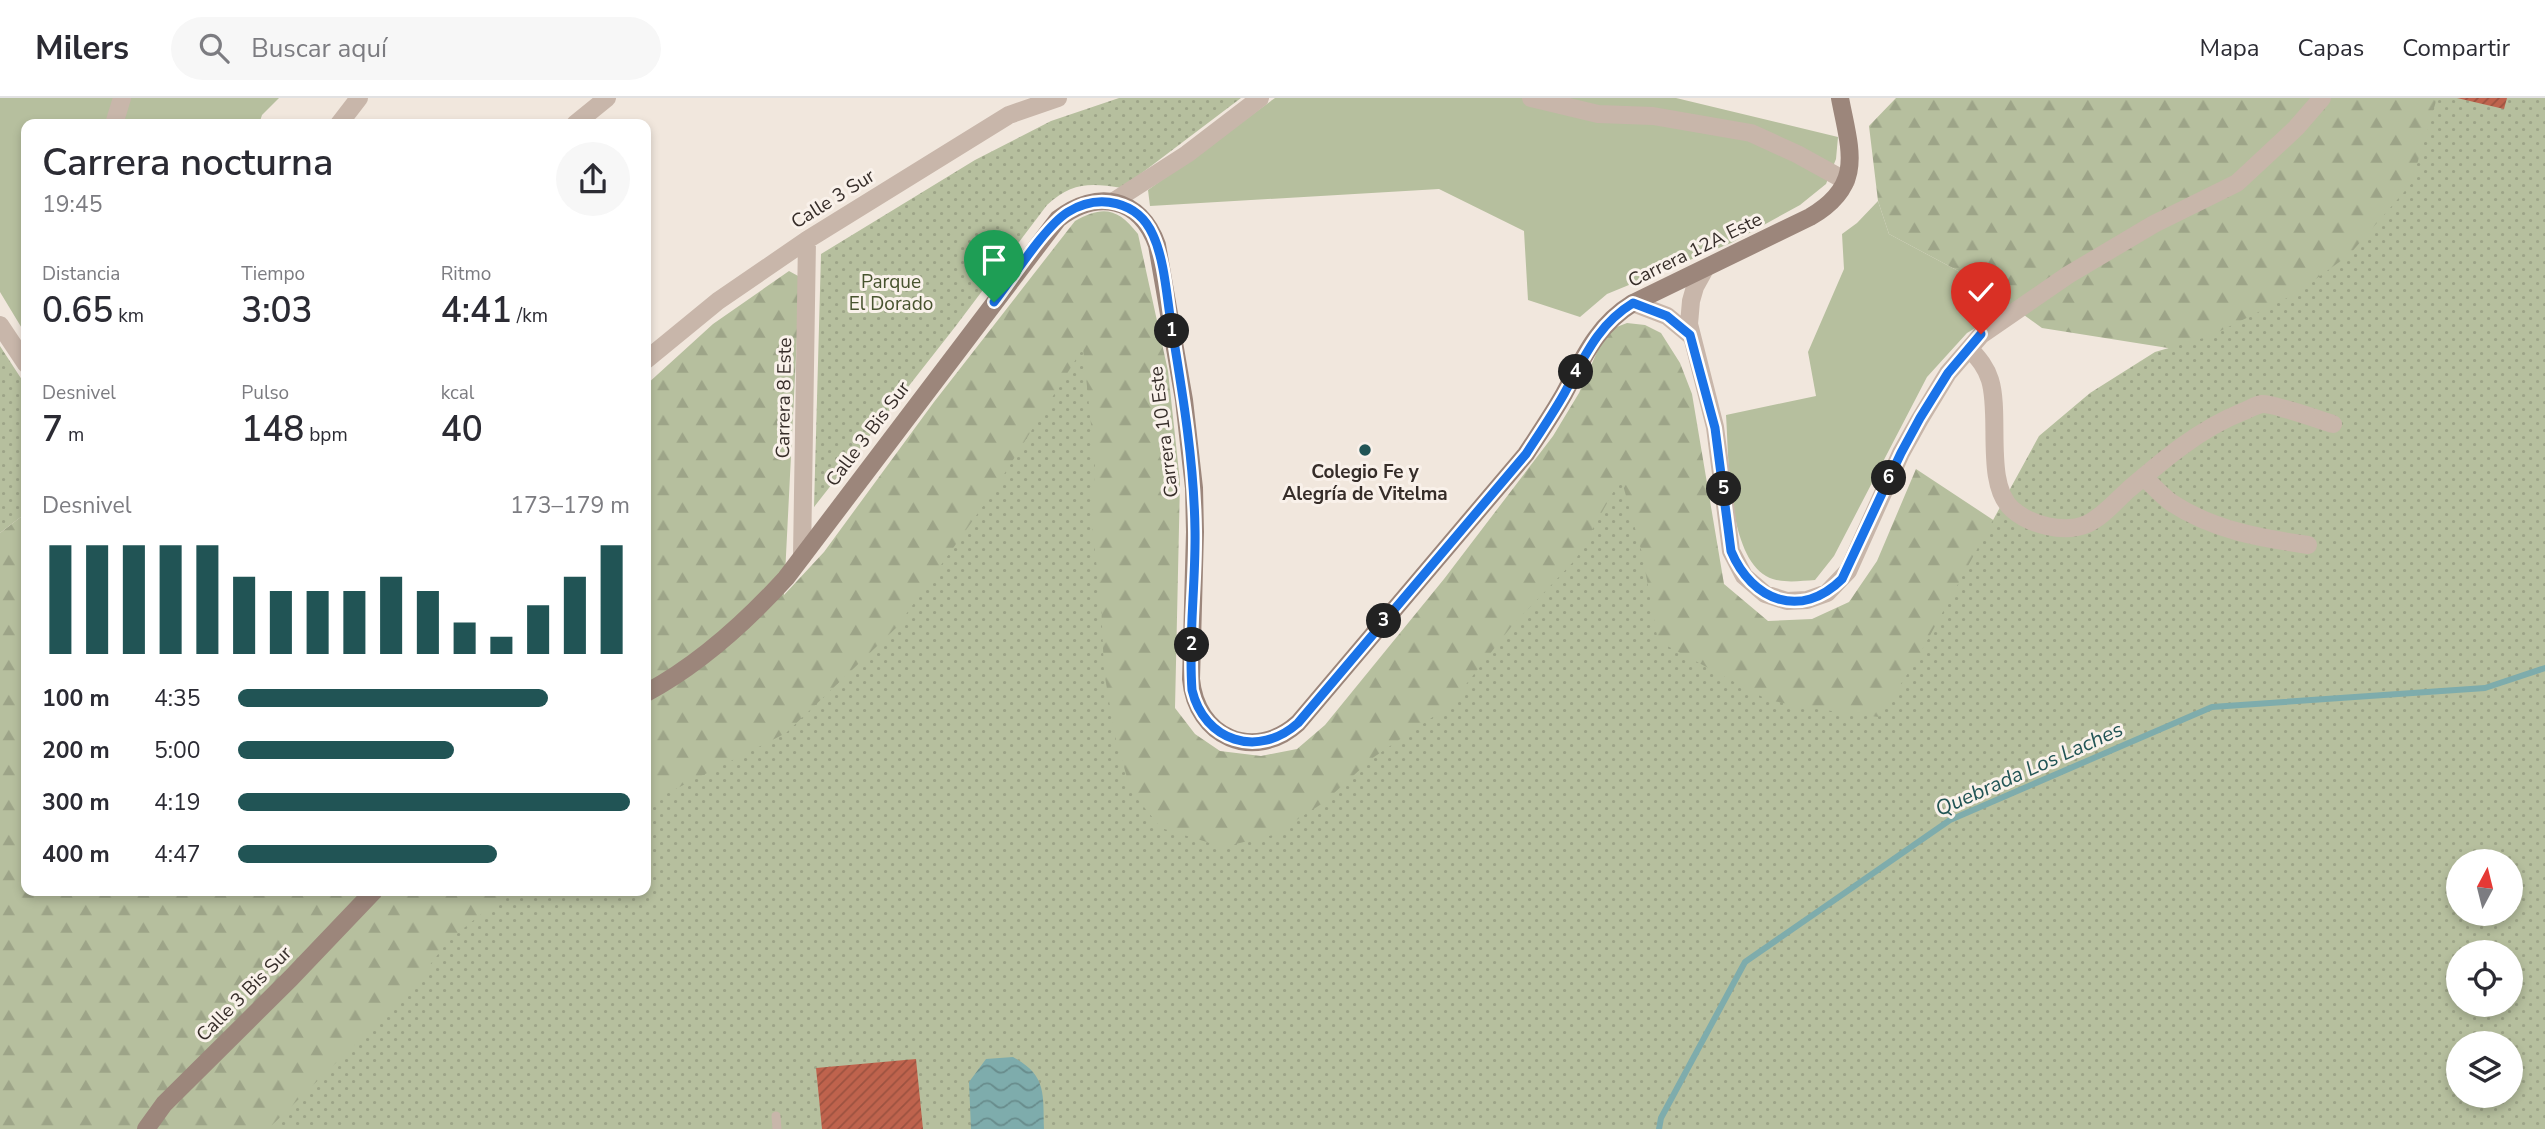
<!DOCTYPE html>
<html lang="es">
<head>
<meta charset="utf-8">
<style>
	body { margin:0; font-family:"Nunito Sans",sans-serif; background:#f7f7f7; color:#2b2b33; height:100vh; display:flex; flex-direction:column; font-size:26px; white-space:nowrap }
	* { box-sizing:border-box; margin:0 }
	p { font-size:23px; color:#7c7c81 }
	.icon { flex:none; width:38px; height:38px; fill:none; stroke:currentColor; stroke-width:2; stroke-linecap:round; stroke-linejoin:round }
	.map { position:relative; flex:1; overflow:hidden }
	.side { position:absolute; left:21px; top:21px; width:630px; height:777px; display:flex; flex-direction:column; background:#fff; border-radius:14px; box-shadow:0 4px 10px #0003 }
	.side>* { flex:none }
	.needle { width:46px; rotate:7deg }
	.controls { position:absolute; left:2446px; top:751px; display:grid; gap:14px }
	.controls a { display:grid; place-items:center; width:77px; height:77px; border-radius:50%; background:#fff; box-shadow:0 4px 10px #0003; font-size:35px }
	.pin { position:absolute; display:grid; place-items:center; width:60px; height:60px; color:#fff; margin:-72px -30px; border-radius:50% 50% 50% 0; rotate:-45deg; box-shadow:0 0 7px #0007 }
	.pin .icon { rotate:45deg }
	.km { position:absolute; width:35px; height:35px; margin:-18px; border-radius:50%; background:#222; color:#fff; font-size:19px; line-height:35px; text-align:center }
	.round { display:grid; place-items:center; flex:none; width:74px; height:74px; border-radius:37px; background:#f7f7f7 }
	.head { display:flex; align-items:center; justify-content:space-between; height:119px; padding:0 21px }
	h1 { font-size:38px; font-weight:600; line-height:52px }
	.figures { display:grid; grid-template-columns:repeat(3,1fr); gap:10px; height:119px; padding:7px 21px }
	.figures div { display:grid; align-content:center }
	.figures b { font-size:35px; font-weight:600 }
	.figures small { font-size:19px; font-weight:400 }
	.figures p { font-size:19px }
	.chart { height:196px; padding:14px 21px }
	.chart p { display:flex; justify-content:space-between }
	.chart svg { width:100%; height:126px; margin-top:7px; stroke:#215455; stroke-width:6 }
	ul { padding:0 21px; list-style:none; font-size:23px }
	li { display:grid; grid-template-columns:112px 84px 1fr; align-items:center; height:52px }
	li i { height:18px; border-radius:9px; background:#215455 }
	header { display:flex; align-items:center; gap:42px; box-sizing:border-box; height:98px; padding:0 35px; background:#fff; border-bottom:2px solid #e1e1e2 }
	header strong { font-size:33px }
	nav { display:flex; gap:38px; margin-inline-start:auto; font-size:24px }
	.search { width:490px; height:63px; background:#f7f7f7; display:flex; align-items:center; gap:18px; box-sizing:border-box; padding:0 24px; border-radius:38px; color:#7c7c81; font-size:26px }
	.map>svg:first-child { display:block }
	.grass { fill:#b6bf9e }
	.forest { fill:url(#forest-firs) }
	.park { fill:url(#park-dots); fill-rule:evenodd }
	.water { fill:url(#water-waves) }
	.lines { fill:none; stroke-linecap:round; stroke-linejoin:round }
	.stream { stroke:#7eacac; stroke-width:6 }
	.building { fill:url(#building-hatch) }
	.lane { stroke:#c8b6aa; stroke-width:9 }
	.street { stroke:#c8b6aa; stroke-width:18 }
	.secondary { stroke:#9c867b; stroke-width:18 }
	.route-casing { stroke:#fff; stroke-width:14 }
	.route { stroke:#1a73e8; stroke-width:9 }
	.poi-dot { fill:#215455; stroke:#f9f1ea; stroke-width:2.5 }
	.labels { text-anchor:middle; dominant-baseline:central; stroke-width:6; stroke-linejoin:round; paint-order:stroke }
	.street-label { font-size:19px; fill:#362d29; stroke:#f9f1ea }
	.park-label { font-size:19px; fill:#47532e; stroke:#f9f1ea }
	.poi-label { font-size:19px; font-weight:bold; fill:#362d29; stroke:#f9f1ea }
	.water-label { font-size:21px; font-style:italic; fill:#215455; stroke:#f9f1ea }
</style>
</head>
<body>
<header>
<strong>Milers</strong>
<div class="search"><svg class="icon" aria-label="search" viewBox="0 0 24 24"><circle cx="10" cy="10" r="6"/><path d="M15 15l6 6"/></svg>Buscar aquí</div>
<nav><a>Mapa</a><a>Capas</a><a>Compartir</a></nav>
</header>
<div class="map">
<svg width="2545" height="1031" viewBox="0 0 2545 1031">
	<defs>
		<pattern id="forest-firs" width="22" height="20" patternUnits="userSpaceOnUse" patternTransform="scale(1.75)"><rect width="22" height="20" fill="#b6bf9e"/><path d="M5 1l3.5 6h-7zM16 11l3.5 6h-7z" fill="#9da488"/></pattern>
		<pattern id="park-dots" width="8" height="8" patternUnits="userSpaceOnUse" patternTransform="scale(1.75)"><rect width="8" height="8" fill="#b6bf9e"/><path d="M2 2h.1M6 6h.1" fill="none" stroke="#9da488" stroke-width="1.8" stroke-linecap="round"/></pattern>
		<pattern id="water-waves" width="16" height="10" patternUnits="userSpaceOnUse" patternTransform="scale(1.75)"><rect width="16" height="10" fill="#7eacac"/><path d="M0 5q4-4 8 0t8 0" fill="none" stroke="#688c8c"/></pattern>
		<pattern id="building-hatch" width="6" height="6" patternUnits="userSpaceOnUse" patternTransform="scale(1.75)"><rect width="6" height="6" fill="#bf634d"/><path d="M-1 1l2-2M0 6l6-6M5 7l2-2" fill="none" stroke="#9c5240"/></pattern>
	</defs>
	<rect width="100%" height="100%" fill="#f1e7dd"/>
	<path class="grass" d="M0,0H279L262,17L259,26H26V237L0,194Z
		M1275,0H1676L1838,39L1836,61L1826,86L1800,107L1731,145L1607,196L1580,219L1528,202L1524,133L1439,91L1150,108L1148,92Z
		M1878,103L1889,136L1977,183L2012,208L1967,235L1927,279L1834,458L1815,482C1799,483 1780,486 1766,478C1727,455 1729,359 1726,317L1816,298L1808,254L1844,171L1842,136L1857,125Z"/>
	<path class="forest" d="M1896,0H2545V1031L2511,998V763L2402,731L2367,1031H0V435L26,415V793H646V287L713,226L789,173L800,179L784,497L824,454L934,304L1075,123C1103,107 1118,110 1138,136L1168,273L1180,384L1175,610L1195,636L1220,653L1261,658L1297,651L1325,627L1444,481L1553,338L1579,295L1600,247L1614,230L1627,225L1645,227L1661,235L1680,265L1692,296L1724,486L1768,523L1812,521L1849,504L1877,463L1916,371L2166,536L2387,309L2168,250L2042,230L1977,183L1889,136L1878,103L1869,28Z"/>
	<path class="park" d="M1119,0H1241L1122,90C1090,85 1072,84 1047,107L955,229L814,409L821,156L975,62L1051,23Z
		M2437,0H2545V1031H268L409,894L449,842L510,793H646V706L786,635L897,529L993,394L1083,250L1095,365L1092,428L1101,505L1104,573L1115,638L1131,693L1161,730L1223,749L1273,737L1323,705L1374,659L1449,608L1511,529L1576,461L1621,380L1642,455L1658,543L1768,602L1816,611L1879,619L1916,563L2039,338L2090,295L2155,254L2210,238L2295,196L2349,157L2411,86ZM2459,763H2511V816H2459ZM2459,854H2511V906H2459ZM2459,945H2511V998H2459Z
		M0,248L26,288V415L0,435Z"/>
	<path class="water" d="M1013,959C1047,977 1043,996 1044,1031H971L969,984L986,961Z"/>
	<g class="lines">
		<path class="stream" d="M1659,1031L1661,1020L1745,864L1950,722L2212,609L2485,590L2545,570"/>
	</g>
	<path class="building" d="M2457,0H2507L2504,11Z
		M916,961L923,1031H822L816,970Z"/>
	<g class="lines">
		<path class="lane" d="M776,1018L777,1031"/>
		<path class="street" d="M1531,0L1598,16L1653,18L1751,35L1797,56L1846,83
			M114,26L122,0
			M339,26L359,0
			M575,26L607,0
			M1114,103L1187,56L1260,0
			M1705,171L1695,189L1691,203L1689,226L1715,329L1731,453L1744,478L1765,496L1787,503L1807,502L1827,495L1848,473L1901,355L1920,321L1948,275L1981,237L2068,177L2154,126L2237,85L2296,30L2322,0
			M1633,205L1667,218L1690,237
			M0,227L26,266
			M1970,251C1979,261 1986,269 1990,282C2001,317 1984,386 2012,411C2030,427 2064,436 2087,426C2102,419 2115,404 2128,392C2162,363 2199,331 2242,314C2248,312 2255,307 2262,306C2272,305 2320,322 2333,326
			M646,262L718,203L807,142L1009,17L1058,0
			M2143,379C2153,387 2162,398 2172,405C2213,432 2260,440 2308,447
			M802,459L807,142"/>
		<path class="secondary" d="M646,595C700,566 745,525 786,480L1058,121C1097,91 1140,99 1157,147L1184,302L1194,390L1195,434L1191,581C1196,639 1254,665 1298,625L1526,356C1539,336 1552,317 1564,296C1583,260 1597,227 1633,205L1810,119C1865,87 1850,53 1840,0
			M146,1031L164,1006L291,880L374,793"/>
	</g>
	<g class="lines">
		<defs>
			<path id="route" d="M994,204C1012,181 1045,128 1068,114C1099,95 1138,103 1153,137C1165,163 1167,203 1172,231C1183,298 1194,364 1195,432C1196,485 1188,539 1192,592C1204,643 1258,661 1298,625L1526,356C1539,336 1552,317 1564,296C1584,260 1597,227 1633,205L1667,218L1690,237L1715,330L1731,453C1752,503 1801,522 1842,481L1901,355L1920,320L1948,275L1981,236"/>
		</defs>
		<use href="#route" class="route-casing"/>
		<use href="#route" class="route"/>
	</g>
	<circle class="poi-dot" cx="1365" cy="352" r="7"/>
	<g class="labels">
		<g class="street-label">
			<text transform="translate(833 101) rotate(-32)">Calle 3 Sur</text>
			<text transform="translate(1695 152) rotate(-26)">Carrera 12A Este</text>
			<text transform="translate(784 300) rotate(-89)">Carrera 8 Este</text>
			<text transform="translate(1164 334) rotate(-97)">Carrera 10 Este</text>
			<text transform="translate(868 336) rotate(-53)">Calle 3 Bis Sur</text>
			<text transform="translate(244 896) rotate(-45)">Calle 3 Bis Sur</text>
		</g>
		<g class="park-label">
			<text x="891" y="184">Parque<tspan x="891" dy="22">El Dorado</tspan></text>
		</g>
		<g class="poi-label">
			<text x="1365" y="374">Colegio Fe y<tspan x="1365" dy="22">Alegría de Vitelma</tspan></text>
		</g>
		<g class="water-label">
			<text transform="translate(2029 671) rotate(-24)">Quebrada Los Laches</text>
		</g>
	</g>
</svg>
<div class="controls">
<a><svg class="needle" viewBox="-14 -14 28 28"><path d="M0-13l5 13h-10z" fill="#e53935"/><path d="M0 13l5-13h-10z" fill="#7c7c81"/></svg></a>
<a><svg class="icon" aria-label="locate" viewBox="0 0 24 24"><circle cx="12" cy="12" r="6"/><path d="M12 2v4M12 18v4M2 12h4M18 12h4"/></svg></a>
<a><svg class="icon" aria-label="layers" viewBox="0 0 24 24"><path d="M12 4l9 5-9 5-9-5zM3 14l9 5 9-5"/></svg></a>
</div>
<div class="pin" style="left:994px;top:204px;background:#1e9e55"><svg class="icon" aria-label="arrive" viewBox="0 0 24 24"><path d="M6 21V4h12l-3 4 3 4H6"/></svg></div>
<div class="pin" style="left:1981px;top:236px;background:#d93025"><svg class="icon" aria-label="check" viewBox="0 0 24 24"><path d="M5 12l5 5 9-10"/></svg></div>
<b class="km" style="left:1172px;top:233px">1</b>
<b class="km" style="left:1192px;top:547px">2</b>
<b class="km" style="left:1384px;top:523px">3</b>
<b class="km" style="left:1576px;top:274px">4</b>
<b class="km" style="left:1724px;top:391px">5</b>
<b class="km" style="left:1889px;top:380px">6</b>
<section class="side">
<div class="head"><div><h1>Carrera nocturna</h1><p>19:45</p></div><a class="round"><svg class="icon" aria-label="share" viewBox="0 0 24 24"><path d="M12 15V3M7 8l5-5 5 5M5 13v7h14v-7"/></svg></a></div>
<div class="figures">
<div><p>Distancia</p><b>0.65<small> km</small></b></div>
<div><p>Tiempo</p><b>3:03</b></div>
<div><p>Ritmo</p><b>4:41<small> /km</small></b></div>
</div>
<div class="figures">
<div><p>Desnivel</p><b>7<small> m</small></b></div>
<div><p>Pulso</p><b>148<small> bpm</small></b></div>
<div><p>kcal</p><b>40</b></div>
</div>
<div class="chart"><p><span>Desnivel</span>173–179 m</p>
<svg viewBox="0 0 160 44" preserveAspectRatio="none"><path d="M5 44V6M15 44V6M25 44V6M35 44V6M45 44V6M55 44V17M65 44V22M75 44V22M85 44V22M95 44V17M105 44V22M115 44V33M125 44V38M135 44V27M145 44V17M155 44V6"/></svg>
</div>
<ul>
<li><b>100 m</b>4:35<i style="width:79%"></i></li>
<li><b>200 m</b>5:00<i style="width:55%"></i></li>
<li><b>300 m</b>4:19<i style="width:100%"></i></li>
<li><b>400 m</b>4:47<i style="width:66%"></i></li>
</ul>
</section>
</div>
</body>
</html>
